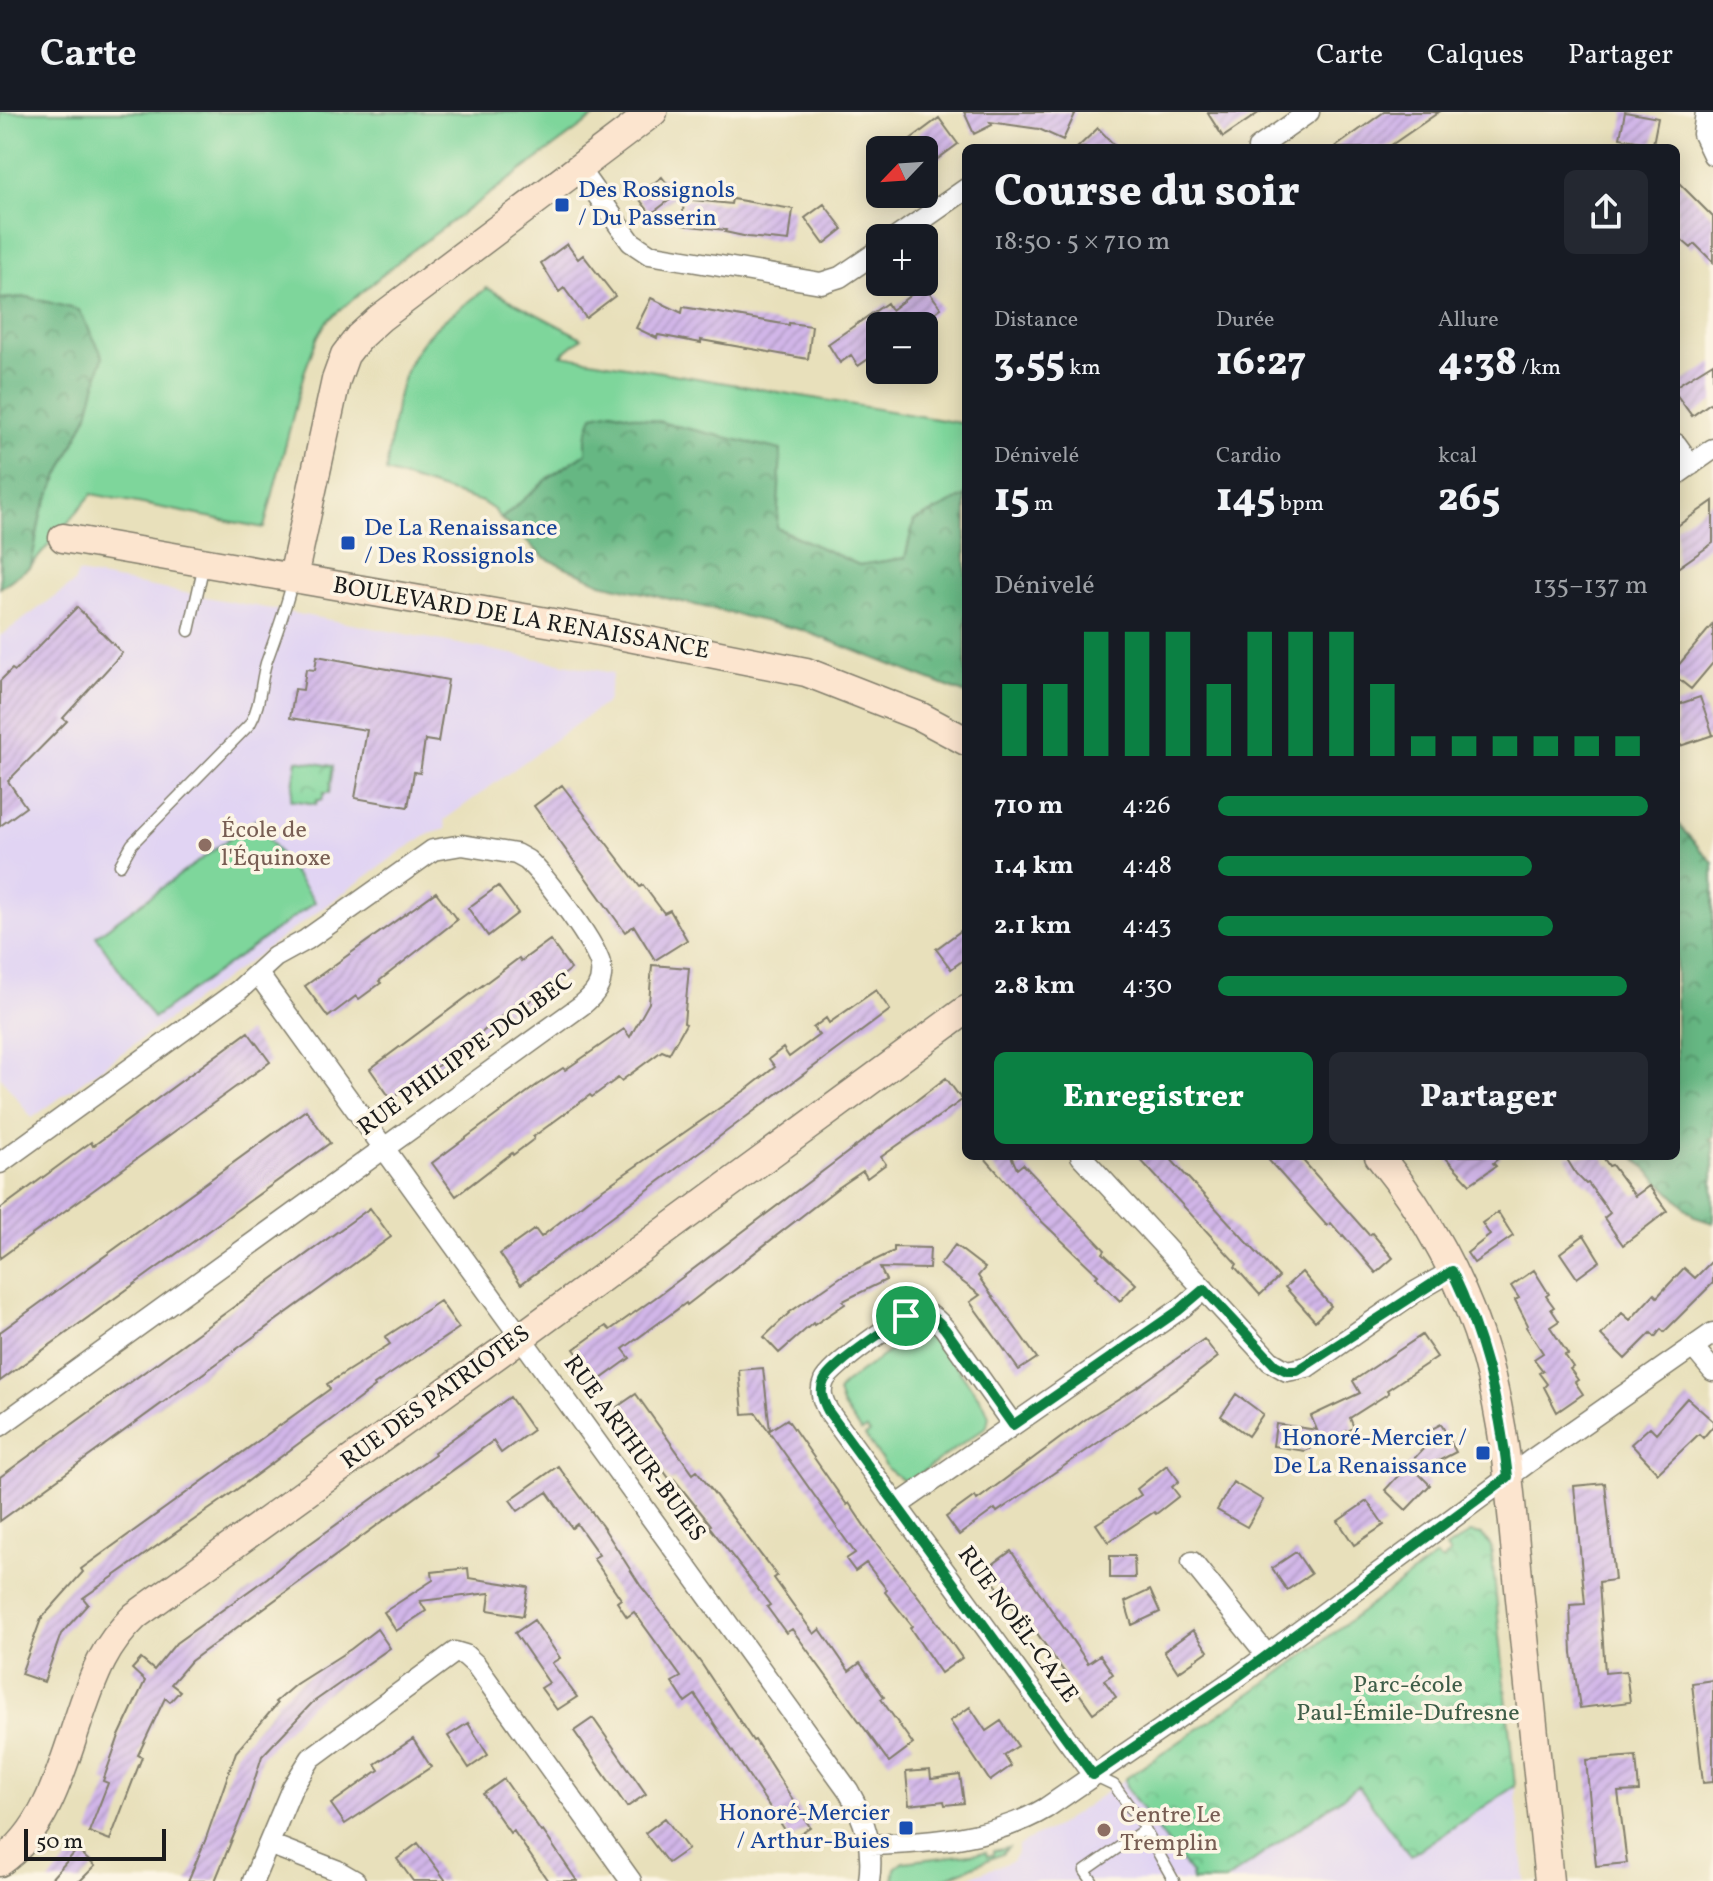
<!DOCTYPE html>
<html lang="fr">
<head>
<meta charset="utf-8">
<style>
	body { margin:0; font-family:Vollkorn,serif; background:#242831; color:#f1f3f6; height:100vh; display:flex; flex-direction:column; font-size:30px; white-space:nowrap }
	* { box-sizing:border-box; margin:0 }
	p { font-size:26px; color:#9ea1a6 }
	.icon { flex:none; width:44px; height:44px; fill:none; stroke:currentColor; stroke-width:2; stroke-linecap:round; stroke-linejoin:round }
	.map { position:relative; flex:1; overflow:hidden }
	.panel { position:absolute; left:962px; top:32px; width:718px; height:1016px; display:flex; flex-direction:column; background:#171b24; border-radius:12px; box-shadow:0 4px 20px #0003 }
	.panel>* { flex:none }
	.needle { width:52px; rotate:245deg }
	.fabs { position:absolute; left:866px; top:24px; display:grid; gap:16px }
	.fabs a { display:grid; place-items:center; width:72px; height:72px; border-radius:12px; background:#171b24; box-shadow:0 4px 20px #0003; font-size:40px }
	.scale { position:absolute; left:24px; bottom:20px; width:142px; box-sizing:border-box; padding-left:8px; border:4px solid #1c1c1c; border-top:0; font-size:22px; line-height:28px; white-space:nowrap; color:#1c1c1c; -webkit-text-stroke:6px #fcf5e5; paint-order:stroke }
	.pin { position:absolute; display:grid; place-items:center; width:68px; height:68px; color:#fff; margin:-34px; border:4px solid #fff; border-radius:50%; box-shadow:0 2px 8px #0007 }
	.round { display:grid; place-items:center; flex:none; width:84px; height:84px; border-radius:12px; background:#242831 }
	.head { display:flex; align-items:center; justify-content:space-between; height:136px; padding:0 32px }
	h1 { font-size:44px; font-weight:800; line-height:60px }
	.stats { display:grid; grid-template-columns:repeat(3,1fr); gap:12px; height:136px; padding:8px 32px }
	.stats div { display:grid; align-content:center }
	.stats b { font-size:40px; font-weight:800 }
	.stats small { font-size:22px; font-weight:400 }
	.stats p { font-size:22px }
	.chart { height:224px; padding:16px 32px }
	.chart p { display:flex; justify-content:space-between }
	.chart svg { width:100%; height:144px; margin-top:8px; stroke:#0b8043; stroke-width:6 }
	.action { display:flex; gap:16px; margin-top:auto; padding:16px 32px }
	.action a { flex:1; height:92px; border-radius:12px; background:#0b8043; color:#fff; font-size:32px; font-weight:800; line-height:92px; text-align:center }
	.action a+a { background:#242831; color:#f1f3f6 }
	ul { padding:0 32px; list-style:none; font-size:26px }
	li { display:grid; grid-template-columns:128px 96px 1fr; align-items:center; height:60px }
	li i { height:20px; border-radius:10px; background:#0b8043 }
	header { display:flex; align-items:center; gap:48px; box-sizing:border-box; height:112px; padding:0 40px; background:#171b24; border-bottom:2px solid #363941 }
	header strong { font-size:38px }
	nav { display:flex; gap:44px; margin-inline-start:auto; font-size:28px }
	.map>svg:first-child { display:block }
	.built { fill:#e1d4f3 }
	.green { fill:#7ed69b; stroke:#4d795c; stroke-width:2 }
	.forest { fill:url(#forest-crowns); stroke:#416a50; stroke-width:2 }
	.park { fill:url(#park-crowns); stroke:#4d795c; stroke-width:2 }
	.building { fill:url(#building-hatch) }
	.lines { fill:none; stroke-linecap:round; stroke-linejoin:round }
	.lane-casing { stroke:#827e6c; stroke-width:13 }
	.street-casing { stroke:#827e6c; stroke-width:23 }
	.secondary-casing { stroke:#827e6c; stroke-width:31 }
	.lane { stroke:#fff; stroke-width:10 }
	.street { stroke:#fff; stroke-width:20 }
	.secondary { stroke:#fce5cf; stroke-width:28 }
	.route-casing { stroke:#fff; stroke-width:16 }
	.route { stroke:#0b8043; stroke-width:10 }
	.transit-dot { fill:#1a4fb4; stroke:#fcf5e5; stroke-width:3 }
	.education-dot { fill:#8d6e63; stroke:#fcf5e5; stroke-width:3 }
	.labels { text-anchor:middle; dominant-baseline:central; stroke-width:7; stroke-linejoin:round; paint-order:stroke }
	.transit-label { font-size:24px; fill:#164399; stroke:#fcf5e5; text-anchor:start }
	.street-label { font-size:24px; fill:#1c1c1c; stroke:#fcf5e5 }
	.education-label { font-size:24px; fill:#785e54; stroke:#fcf5e5; text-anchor:start }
	.park-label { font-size:24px; fill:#3e5d48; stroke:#fcf5e5 }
</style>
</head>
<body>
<header>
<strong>Carte</strong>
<nav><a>Carte</a><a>Calques</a><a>Partager</a></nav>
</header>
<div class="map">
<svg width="1713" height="1769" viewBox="0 0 1713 1769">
	<defs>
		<pattern id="forest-crowns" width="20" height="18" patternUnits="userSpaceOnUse" patternTransform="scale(2)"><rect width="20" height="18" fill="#66b783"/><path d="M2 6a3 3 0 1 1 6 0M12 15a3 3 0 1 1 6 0" fill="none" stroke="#53946a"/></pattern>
		<pattern id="park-crowns" width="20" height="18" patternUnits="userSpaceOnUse" patternTransform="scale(2)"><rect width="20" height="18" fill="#7ed69b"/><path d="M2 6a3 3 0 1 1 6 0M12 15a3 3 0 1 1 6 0" fill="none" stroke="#6cb785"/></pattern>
		<pattern id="building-hatch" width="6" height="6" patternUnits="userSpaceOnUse" patternTransform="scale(2)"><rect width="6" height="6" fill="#d1b6e8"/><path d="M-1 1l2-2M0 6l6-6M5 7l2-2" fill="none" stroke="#b39cc6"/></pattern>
	</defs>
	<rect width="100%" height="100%" fill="#fcf5e5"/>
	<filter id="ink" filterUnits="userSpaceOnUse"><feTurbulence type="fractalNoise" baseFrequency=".0125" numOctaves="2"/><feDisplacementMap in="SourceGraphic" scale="16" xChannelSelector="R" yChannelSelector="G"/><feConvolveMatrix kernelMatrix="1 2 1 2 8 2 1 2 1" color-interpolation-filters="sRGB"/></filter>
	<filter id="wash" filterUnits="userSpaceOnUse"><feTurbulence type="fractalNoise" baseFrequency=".006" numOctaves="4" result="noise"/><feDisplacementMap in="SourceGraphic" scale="32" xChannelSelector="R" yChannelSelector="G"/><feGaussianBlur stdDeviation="1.8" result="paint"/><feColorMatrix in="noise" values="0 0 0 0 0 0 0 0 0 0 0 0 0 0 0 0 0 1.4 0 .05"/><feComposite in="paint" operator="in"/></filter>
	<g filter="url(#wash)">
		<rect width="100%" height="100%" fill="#e8e0bb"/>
		<path class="built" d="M78,461L613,561L607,590L444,708L446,717L429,722L403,738L32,1006L0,964V524L74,471Z
			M1125,1667V1671L1191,1762L1192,1769H958L1012,1749L1018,1741V1733L1056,1715Z
			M1358,1673L1410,1744L1515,1674L1525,1769H1225Z"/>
		<path class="green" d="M0,0H601L405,144L327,209L318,224L304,261L264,416L92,382L31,454L41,401L88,302L28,185L0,187Z
			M487,176L582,226L561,243L966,312V384L914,409L905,446L859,453L777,416L663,310L634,306L612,299L586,324V341L551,364L501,407L494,398L482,390L386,360C393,317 395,263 424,228C442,207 466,192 487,176Z
			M255,708L315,790L153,906L96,824Z
			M917,1219L928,1220L938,1229L985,1294L989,1304L987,1314L917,1364L904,1369L888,1357L865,1324L870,1321L866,1317L861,1320L842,1293L838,1281L844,1272Z
			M1008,1736L1002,1742L938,1769H893L895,1756L903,1750L986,1740L987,1744L993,1743V1739Z"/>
		<path class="forest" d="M28,185L79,198L103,244L88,302L41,401L31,454L0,476V187Z
			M612,299L781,338L777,416L859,453L905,446L914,409L966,384V582L802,518L601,471L545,446L501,407L551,364L586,341V324L593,303Z
			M1676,710L1713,751V1025L1709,1027L1713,1031V1111L1695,1105L1633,1044H1676Z"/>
		<path class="park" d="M297,648L333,654L329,681H324L322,688H317L316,692L291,688Z
			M1470,1421L1482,1423L1491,1434L1515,1674L1410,1744L1358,1674L1225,1769H1192L1191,1762L1126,1675L1125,1667L1281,1560L1436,1444L1441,1449L1450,1442L1446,1437Z"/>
		<g id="blocks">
			<path class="building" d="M964,0H1076L1063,28L1039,17L990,10L992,13L974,22Z
				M1207,0H1260L1223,25Z
				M1384,0H1439L1387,36H1334Z
				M1625,0L1658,6L1653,32L1620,26Z
				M939,6L958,32L924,57V38H896Z
				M1098,16L1117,36H1077Z
				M662,65L676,83L651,102L637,84Z
				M1676,68L1713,105V150L1695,132L1691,136L1676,123Z
				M684,87L731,92L732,87L793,97L789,129L748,125L725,120L726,118L682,113Z
				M824,92L843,117L824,132L805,106Z
				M567,132L578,147L583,143L615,184L586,206L564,176L559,180L541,151Z
				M924,173L941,196L917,214H880V239L858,254L851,243L840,251L828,232L887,191L891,198Z
				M651,186L682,201L683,195L789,213V211L812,214L808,247L701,228V231L658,223L657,226L636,216Z
				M1713,251V289L1692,304L1676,282V274Z
				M1713,389V431L1676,457V415Z
				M77,495L122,541L63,606L67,609L8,669L26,695L0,714V569L12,557L15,559Z
				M1713,512V551L1691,577L1676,565V556Z
				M317,544L448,568L438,630L425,628L420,661L414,660L408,695L355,686L367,618L290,606L295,577L303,578L306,557L315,558Z
				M1700,585L1713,623L1680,634L1676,622V593Z
				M562,673L640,775L643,773L664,801L670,798L687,828L655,848L634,814L625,820L534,694Z
				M498,774L518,801L488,824L468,796Z
				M436,780L457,808L379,869L381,871L359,887L356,884L328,905L305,874Z
				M966,815V846L951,857L936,837Z
				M550,828L571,857L522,895L519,890L464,935L391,987L370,957L519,846L521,849Z
				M652,853L689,856L684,911L686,912L669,942L662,939L621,969L618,966L592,985L590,983L533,1025L534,1027L513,1043L512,1041L456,1084L432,1051L537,973L563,956L565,958L624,917L630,925L649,891Z
				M876,878L890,898L521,1172L500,1142L535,1117L541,1125L590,1086L747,977L775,955L769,947L783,936L789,945L819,923L813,916L826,906L829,911Z
				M248,920L270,950L0,1146V1097L91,1030L93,1034Z
				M946,966L962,988L881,1045L886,1052L867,1066L863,1059L838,1076L687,1193L686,1191L623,1237L630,1246L598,1269L574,1237L606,1214L610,1218L659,1183Z
				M306,998L330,1031L0,1269V1220Z
				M983,1044H1011L1017,1057L1023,1052L1105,1138L1103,1141L1136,1172L1120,1189L1096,1165L1098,1163L1034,1102Z
				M1137,1044H1168L1279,1165L1260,1183L1235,1155L1237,1152Z
				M1265,1044H1299L1369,1123L1372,1121L1393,1146L1376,1161L1343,1123L1342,1124L1331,1111L1327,1114Z
				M1444,1044H1501L1493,1051L1496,1054L1470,1072Z
				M1565,1044H1602L1609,1054L1612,1053L1635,1084L1649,1074L1667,1099L1623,1133L1604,1106L1610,1101L1588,1071L1586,1072L1576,1062Z
				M370,1096L391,1125L0,1409V1365Z
				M1498,1100L1513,1124L1474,1151L1467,1141L1490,1123L1482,1111Z
				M1584,1123L1600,1149L1577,1166L1560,1141Z
				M955,1133L985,1156L978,1164L1037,1246L1019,1258L970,1190L980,1183L940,1153Z
				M894,1135L930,1136L929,1157L880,1156L886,1168L843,1189L845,1192L814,1213L813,1211L779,1241L764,1225L790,1200L842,1164L894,1139Z
				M1713,1148V1171L1664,1220L1661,1217L1655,1225L1651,1221L1625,1247L1601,1223L1622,1201L1630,1208L1654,1182L1657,1185L1684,1156L1695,1166Z
				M1534,1158L1549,1182L1546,1184L1554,1195L1551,1197L1559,1209L1550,1215L1568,1242L1565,1243L1573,1255L1570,1257L1578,1268L1575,1270L1583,1282L1557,1300L1544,1275L1547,1272L1539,1261L1543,1259L1534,1247L1543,1241L1526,1215L1528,1213L1515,1188L1519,1186L1511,1174Z
				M1302,1160L1331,1194L1315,1209L1285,1175Z
				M440,1189L459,1216L374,1273L375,1275L221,1389L83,1486L88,1492L61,1522L44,1570L21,1562L41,1507L83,1460L81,1457L330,1277L327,1272L390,1232L385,1225Z
				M1422,1223L1437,1245L1387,1278L1389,1281L1350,1306L1354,1316L1305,1339L1273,1334L1276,1312L1317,1318L1311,1304L1360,1281L1353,1269Z
				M1204,1227L1218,1245L1179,1275L997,1400L995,1397L959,1423L946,1405L975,1384L977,1388L1086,1307L1137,1275Z
				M763,1256L770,1318L787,1307L847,1393L849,1391L873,1427L925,1493L962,1546L941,1561L910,1516L912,1514L885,1480L887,1478L866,1451L855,1459L846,1447L855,1441L756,1301L743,1302L739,1258Z
				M636,1282L693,1362L697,1359L777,1464L774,1466L814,1522L820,1517L849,1559L860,1551L884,1585L881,1587L913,1632L889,1650L792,1517L786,1521L767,1495L770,1493L709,1414L711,1413L674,1367L671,1369L617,1295Z
				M1236,1282L1263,1302L1248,1324L1221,1304Z
				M510,1285L533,1318L501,1341L493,1329L191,1549L171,1572L180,1579L170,1590L165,1586L138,1643L142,1645L110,1728L89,1720L108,1671L103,1669L119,1624L145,1569L132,1557L141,1547L154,1558L176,1531L267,1466L294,1443L435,1342L434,1340Z
				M1687,1286L1713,1309V1314L1703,1326L1699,1322L1658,1361L1631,1332L1650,1315L1656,1321Z
				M1441,1312L1456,1340L1417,1360L1430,1373L1406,1398L1385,1378L1423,1337L1417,1325Z
				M1167,1353L1179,1369L1172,1375L1179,1384L1156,1402L1154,1400L1108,1430L1096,1412L1141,1383L1137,1377Z
				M558,1354L605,1418L640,1473L701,1551L753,1629L755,1628L810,1715L791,1727L695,1583L685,1590L672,1570L681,1565L634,1500L627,1505L617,1490L621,1487L593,1446L599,1443L577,1412L572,1416L547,1380L518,1399L510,1388Z
				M1233,1370L1263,1388L1247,1415L1217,1398Z
				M1605,1371L1615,1468L1599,1470L1605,1561L1626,1559L1630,1590L1580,1596L1572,1541L1570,1493L1585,1492L1574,1374Z
				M1367,1389L1384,1413L1354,1433L1338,1409Z
				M1011,1439L1088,1551L1100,1543L1113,1562L1104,1568L1116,1585L1093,1601L1022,1500L1018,1503L985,1458Z
				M1296,1440L1311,1462L1287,1478L1272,1456Z
				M1110,1444H1134L1135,1466H1110Z
				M468,1456L469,1466L528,1475L523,1504L488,1498L490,1481L420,1489L426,1499L396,1519L384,1500L433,1468L432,1460Z
				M1150,1478L1160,1500L1132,1513L1125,1490Z
				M534,1508L560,1546L552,1551L577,1585L557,1598L541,1576L549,1571L515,1521Z
				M377,1517L390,1536L312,1591L262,1644L248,1689L215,1769H188L205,1729L236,1640L277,1592L275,1590L296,1572L351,1537Z
				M1193,1518L1208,1539L1178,1560L1164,1539Z
				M1713,1568V1670L1703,1671L1692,1571Z
				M970,1595L986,1619L1001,1609L1018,1634L1004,1643L1011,1654L990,1669L950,1609Z
				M593,1606L646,1682L627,1695L574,1619Z
				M468,1611L488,1643L469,1656L448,1624Z
				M413,1627L431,1655L345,1712L331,1692L379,1658L375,1652Z
				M1636,1644L1639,1679L1618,1680L1627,1751L1596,1754L1586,1648Z
				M930,1658L931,1667L960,1663L964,1691L945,1693L944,1689L909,1693L906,1660Z
				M504,1667L541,1720L543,1719L577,1769H548L513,1718L510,1721L483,1682Z
				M665,1706L688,1737L668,1751L645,1721Z
				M418,1731L446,1769H413L397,1747Z
				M77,1738L95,1754L80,1769H49Z"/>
		</g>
	</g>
	<g filter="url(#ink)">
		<use href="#blocks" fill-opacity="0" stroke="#827e6c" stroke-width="2"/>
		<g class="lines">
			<defs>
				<path id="lane" d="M189,519L204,452
					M120,753L132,732L250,612C261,593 260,572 266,551C276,523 286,497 293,467
					M1093,1663L1114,1673L1142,1712L1174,1769
					M1092,1769L1085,1759L1145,1717"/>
				<path id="street" d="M1706,0L1703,22L1713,43
					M1258,36L1309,0
					M578,56L631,130L649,142L821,171L840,165L880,138
					M896,126L966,77
					M1676,332L1691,353
					M1676,363L1713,337
					M258,862L848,1678C865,1708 874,1735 869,1769
					M1081,1044L1270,1249L1287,1259L1307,1255L1415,1180L1452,1159
					M0,1051L239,878L275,845L306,828L433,738L462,733L516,742L527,748C543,762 600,836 601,856C603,873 594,883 582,893L0,1314
					M1693,1235L1713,1259
					M1013,1313L945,1217C938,1209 931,1201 919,1201C904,1201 830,1255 824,1269C819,1280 823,1289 828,1299L1093,1663
					M898,1393L1183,1195L1204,1177
					M1192,1450L1267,1543
					M269,1732L336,1758L355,1769
					M870,1733C930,1731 994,1727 1046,1696L1239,1564L1530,1349L1713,1221
					M253,1769L292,1676L311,1646L455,1540L465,1543L476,1553L631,1769"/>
				<path id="secondary" d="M63,426L593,518L806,560L921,605L966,629
					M293,465L336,268L345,243L359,225L380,206L653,0
					M1379,1044C1427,1103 1465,1173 1486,1246C1508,1324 1512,1406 1520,1486C1530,1580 1539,1675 1549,1769
					M0,1750C62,1708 69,1611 102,1548C110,1532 122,1517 135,1504L498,1242L966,898"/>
			</defs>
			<use href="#lane" class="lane-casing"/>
			<use href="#street" class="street-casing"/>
			<use href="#secondary" class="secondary-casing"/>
			<use href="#lane" class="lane"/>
			<use href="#street" class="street"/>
			<use href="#secondary" class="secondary"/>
		</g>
	</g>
	<g class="lines" filter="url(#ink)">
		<defs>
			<path id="route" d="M1452,1159C1483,1224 1500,1293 1508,1365L1239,1564L1093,1663L828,1299C823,1289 819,1280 824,1269C830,1255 904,1201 919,1201C931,1201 938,1209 945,1217L1013,1313L1178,1199L1204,1177L1275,1253L1287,1259H1297Z"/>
		</defs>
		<use href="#route" class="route-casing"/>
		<use href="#route" class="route"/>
	</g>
	<g class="transit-dot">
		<rect x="554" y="85" width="16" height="16" rx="4"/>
		<rect x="340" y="423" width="16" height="16" rx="4"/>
		<rect x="1475" y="1333" width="16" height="16" rx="4"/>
		<rect x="898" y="1708" width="16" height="16" rx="4"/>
	</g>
	<g class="education-dot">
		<circle cx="205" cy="733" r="8"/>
		<circle cx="1104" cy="1718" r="8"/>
	</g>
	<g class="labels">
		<g class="transit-label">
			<text x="578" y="79">Des Rossignols<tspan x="578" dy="28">/ Du Passerin</tspan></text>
			<text x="364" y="417">De La Renaissance<tspan x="364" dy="28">/ Des Rossignols</tspan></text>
			<text x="1467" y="1327" text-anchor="end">Honoré-Mercier /<tspan x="1467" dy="28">De La Renaissance</tspan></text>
			<text x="890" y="1702" text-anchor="end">Honoré-Mercier<tspan x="890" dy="28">/ Arthur-Buies</tspan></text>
		</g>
		<g class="street-label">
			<text transform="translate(521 507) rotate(10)">BOULEVARD DE LA RENAISSANCE</text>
			<text transform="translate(466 943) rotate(-36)">RUE PHILIPPE-DOLBEC</text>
			<text transform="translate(436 1286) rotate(-36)">RUE DES PATRIOTES</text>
			<text transform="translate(634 1337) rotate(54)">RUE ARTHUR-BUIES</text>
			<text transform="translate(1017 1513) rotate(54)">RUE NOËL-CAZE</text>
		</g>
		<g class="education-label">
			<text x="221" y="719">École de<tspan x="221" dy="28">l'Équinoxe</tspan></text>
			<text x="1120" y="1704">Centre Le<tspan x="1120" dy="28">Tremplin</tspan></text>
		</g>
		<g class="park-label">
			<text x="1408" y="1574">Parc-école<tspan x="1408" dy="28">Paul-Émile-Dufresne</tspan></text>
		</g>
	</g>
</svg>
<div class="fabs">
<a><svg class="needle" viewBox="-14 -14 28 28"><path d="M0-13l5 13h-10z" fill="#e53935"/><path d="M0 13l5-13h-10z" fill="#9ea1a6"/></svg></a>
<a>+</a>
<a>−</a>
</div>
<div class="scale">50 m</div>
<div class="pin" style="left:906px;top:1204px;background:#1e9e55"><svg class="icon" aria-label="arrive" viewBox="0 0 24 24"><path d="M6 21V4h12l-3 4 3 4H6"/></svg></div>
<section class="panel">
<div class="head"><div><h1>Course du soir</h1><p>18:50 · 5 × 710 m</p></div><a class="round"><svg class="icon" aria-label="share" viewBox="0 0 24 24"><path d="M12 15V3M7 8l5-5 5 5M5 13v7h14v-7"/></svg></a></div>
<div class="stats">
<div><p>Distance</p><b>3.55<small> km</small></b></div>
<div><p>Durée</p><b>16:27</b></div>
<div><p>Allure</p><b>4:38<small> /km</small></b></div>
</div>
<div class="stats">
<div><p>Dénivelé</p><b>15<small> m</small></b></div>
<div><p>Cardio</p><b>145<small> bpm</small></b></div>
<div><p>kcal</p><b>265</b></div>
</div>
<div class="chart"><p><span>Dénivelé</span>135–137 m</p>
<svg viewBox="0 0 160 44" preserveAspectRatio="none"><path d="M5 44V22M15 44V22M25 44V6M35 44V6M45 44V6M55 44V22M65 44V6M75 44V6M85 44V6M95 44V22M105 44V38M115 44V38M125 44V38M135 44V38M145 44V38M155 44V38"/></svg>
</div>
<ul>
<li><b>710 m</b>4:26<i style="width:100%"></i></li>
<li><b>1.4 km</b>4:48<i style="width:73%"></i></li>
<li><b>2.1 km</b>4:43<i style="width:78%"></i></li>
<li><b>2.8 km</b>4:30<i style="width:95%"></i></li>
</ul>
<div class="action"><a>Enregistrer</a><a>Partager</a></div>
</section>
</div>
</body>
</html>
